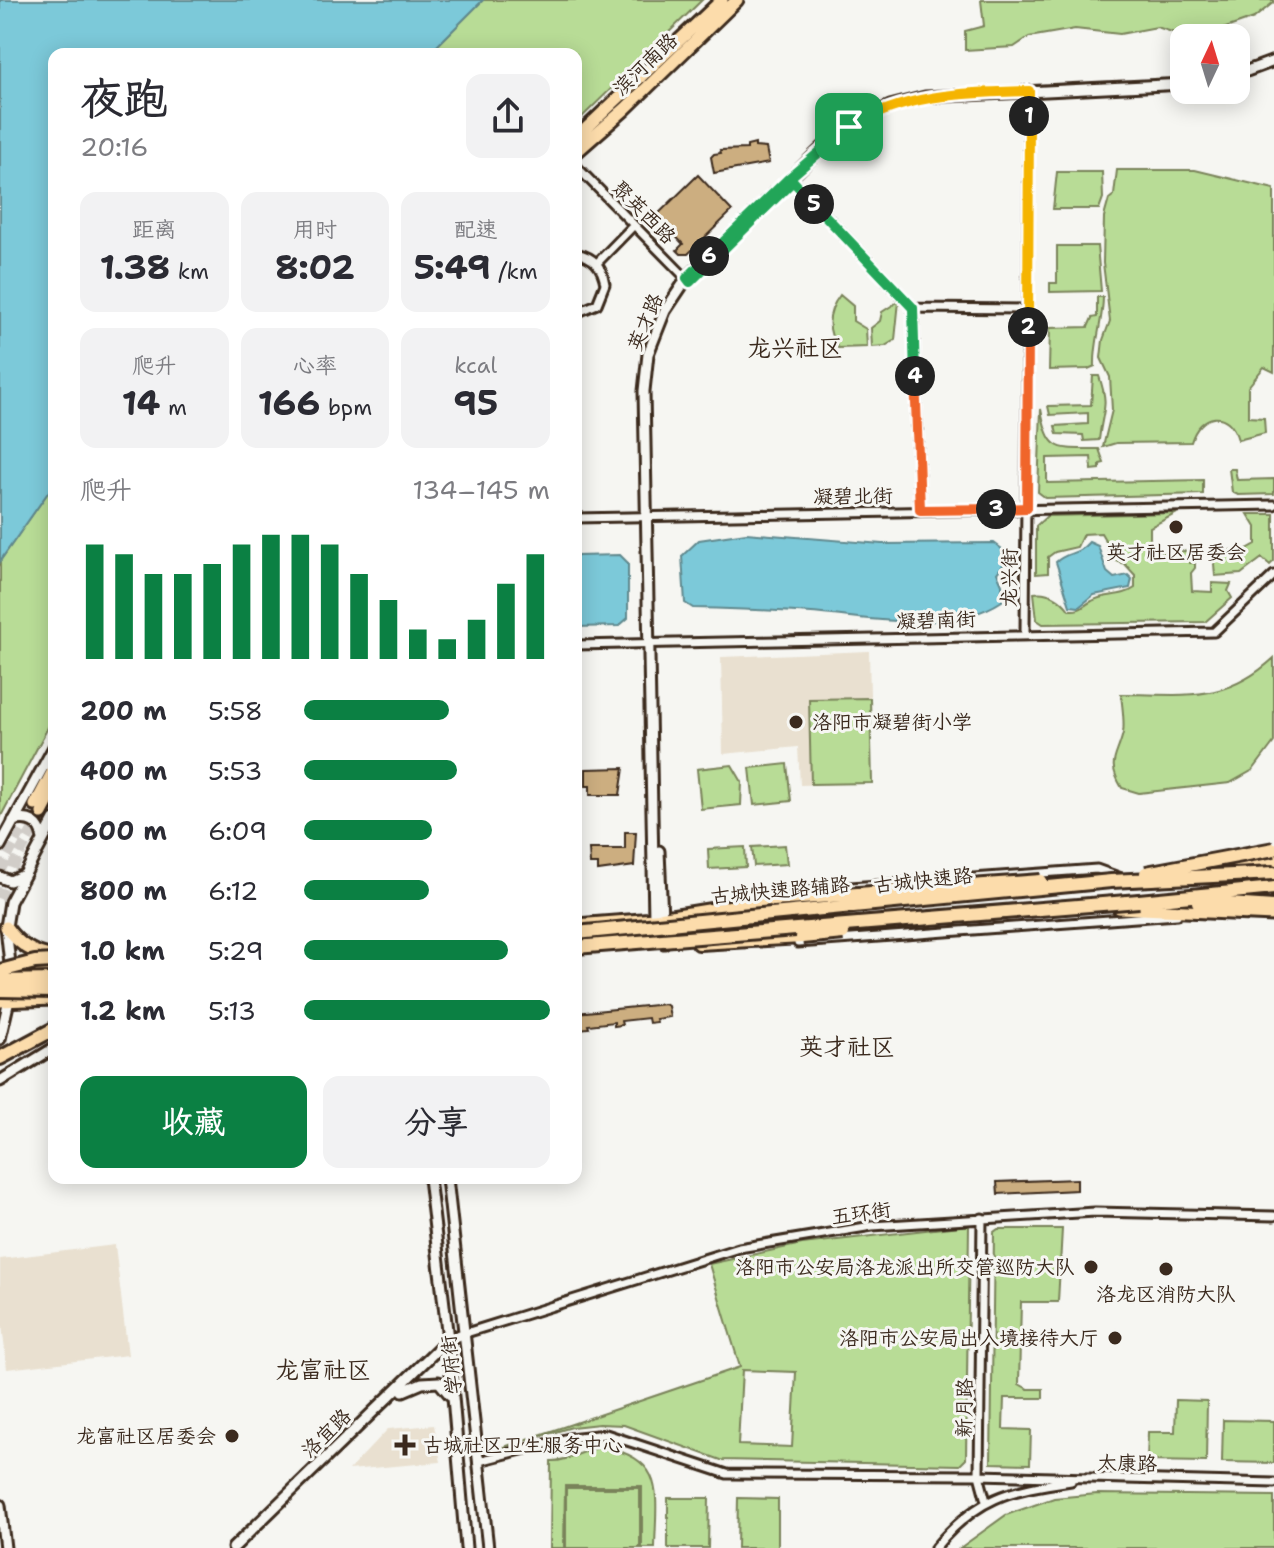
<!DOCTYPE html>
<html lang="zh">
<head>
<meta charset="utf-8">
<style>
	body { margin:0; font-family:"Shantell Sans","LXGW WenKai TC",sans-serif; background:#f2f2f3; color:#2b2b33; height:100vh; display:flex; flex-direction:column; font-size:30px; white-space:nowrap }
	* { box-sizing:border-box; margin:0 }
	p { font-size:26px; color:#7c7c81 }
	.icon { flex:none; width:44px; height:44px; fill:none; stroke:currentColor; stroke-width:2; stroke-linecap:round; stroke-linejoin:round }
	.map { position:relative; flex:1; overflow:hidden }
	.drawer { position:absolute; left:48px; top:48px; width:534px; height:1136px; display:flex; flex-direction:column; background:#fff; border-radius:16px; box-shadow:0 4px 20px #0003 }
	.drawer>* { flex:none }
	.needle { width:52px; rotate:4deg }
	.fabs { position:absolute; left:1170px; top:24px; display:grid; gap:16px }
	.fabs a { display:grid; place-items:center; width:80px; height:80px; border-radius:16px; background:#fff; box-shadow:0 4px 20px #0003; font-size:40px }
	.pin { position:absolute; display:grid; place-items:center; width:68px; height:68px; color:#fff; margin:-34px; border-radius:16px; box-shadow:0 4px 12px #0006 }
	.km { position:absolute; width:40px; height:40px; margin:-20px; border-radius:50%; background:#222; color:#fff; font-size:22px; line-height:40px; text-align:center }
	.round { display:grid; place-items:center; flex:none; width:84px; height:84px; border-radius:16px; background:#f2f2f3 }
	.summary { display:flex; align-items:center; justify-content:space-between; height:136px; padding:0 32px }
	h1 { font-size:44px; font-weight:700; line-height:60px }
	.figures { display:grid; grid-template-columns:repeat(3,1fr); gap:12px; height:136px; padding:8px 32px }
	.figures div { display:grid; align-content:center; border-radius:16px; background:#f2f2f3; text-align:center }
	.figures b { font-size:34px; font-weight:700 }
	.figures small { font-size:22px; font-weight:400 }
	.figures p { font-size:22px }
	.chart { height:224px; padding:16px 32px }
	.chart p { display:flex; justify-content:space-between }
	.chart svg { width:100%; height:144px; margin-top:8px; stroke:#0b8043; stroke-width:6 }
	.button { display:flex; gap:16px; margin-top:auto; padding:16px 32px }
	.button a { flex:1; height:92px; border-radius:16px; background:#0b8043; color:#fff; font-size:32px; font-weight:700; line-height:92px; text-align:center }
	.button a+a { background:#f2f2f3; color:#2b2b33 }
	ul { padding:0 32px; list-style:none; font-size:26px }
	li { display:grid; grid-template-columns:128px 96px 1fr; align-items:center; height:60px }
	li i { height:20px; border-radius:10px; background:#0b8043 }
	.map>svg:first-child { display:block }
	.built { fill:#e9e0d0 }
	.green { fill:#b8dc96; stroke:#7a835a; stroke-width:2; fill-rule:evenodd }
	.water { fill:#7bc9d9; stroke:#61898e; stroke-width:2 }
	.building { fill:#ccae80; stroke:#3b2a1e; stroke-width:2 }
	.lines { fill:none; stroke-linecap:round; stroke-linejoin:round }
	.primary-tunnel { stroke:#d1cdc8; stroke-width:11; stroke-dasharray:11 5.5; stroke-linecap:butt }
	.street-casing { stroke:#3b2a1e; stroke-width:13 }
	.secondary-casing { stroke:#3b2a1e; stroke-width:15 }
	.primary-casing { stroke:#3b2a1e; stroke-width:17 }
	.highway-casing { stroke:#3b2a1e; stroke-width:18 }
	.street { stroke:#f6f6f2; stroke-width:7 }
	.secondary { stroke:#f6f6f2; stroke-width:9 }
	.primary { stroke:#fcdcab; stroke-width:11 }
	.highway { stroke:#fcdcab; stroke-width:12 }
	.highway-bridge-casing { stroke:#3b2a1e; stroke-width:18; stroke-linecap:butt }
	.highway-bridge { stroke:#fcdcab; stroke-width:12 }
	.split-1-casing { stroke:#fff; stroke-width:16 }
	.split-2-casing { stroke:#fff; stroke-width:16 }
	.split-3-casing { stroke:#fff; stroke-width:16 }
	.split-4-casing { stroke:#fff; stroke-width:16 }
	.split-5-casing { stroke:#fff; stroke-width:16 }
	.split-6-casing { stroke:#fff; stroke-width:16 }
	.split-7-casing { stroke:#fff; stroke-width:16 }
	.split-1 { stroke:#f5b400; stroke-width:10 }
	.split-2 { stroke:#f5b400; stroke-width:10 }
	.split-3 { stroke:#f0652b; stroke-width:10 }
	.split-4 { stroke:#f0652b; stroke-width:10 }
	.split-5 { stroke:#22a559; stroke-width:10 }
	.split-6 { stroke:#22a559; stroke-width:10 }
	.split-7 { stroke:#22a559; stroke-width:10 }
	.poi-dot { fill:#3b2a1e; stroke:#f6f6f2; stroke-width:3 }
	.labels { text-anchor:middle; dominant-baseline:central; stroke-width:6; stroke-linejoin:round; paint-order:stroke }
	.street-label { font-size:20px; fill:#3b2a1e; stroke:#f6f6f2 }
	.poi-label { font-size:20px; fill:#3b2a1e; stroke:#f6f6f2; text-anchor:end }
	.quarter-label { font-size:24px; fill:#3b2a1e; stroke:#f6f6f2 }
</style>
</head>
<body>
<div class="map">
<svg width="1274" height="1548" viewBox="0 0 1274 1548">
	<rect width="100%" height="100%" fill="#f6f6f2"/>
	<filter id="ink" filterUnits="userSpaceOnUse"><feTurbulence type="fractalNoise" baseFrequency=".0125" numOctaves="2"/><feDisplacementMap in="SourceGraphic" scale="16" xChannelSelector="R" yChannelSelector="G"/><feConvolveMatrix kernelMatrix="1 2 1 2 8 2 1 2 1" color-interpolation-filters="sRGB"/></filter>
	<g filter="url(#ink)">
		<path class="built" d="M869,651L872,783L800,785L798,747L723,754L721,657Z
			M115,1245L128,1355L7,1369L0,1307V1259Z
			M434,1425L441,1462L349,1470L388,1429Z"/>
		<path class="green" d="M483,0H702L576,123V54H429Z
			M981,0H1274V2L1254,18L1206,35L1205,28L1178,34L1157,27L1120,34L1075,29L1029,37L1014,47L965,50V31L984,26Z
			M1117,170H1195L1274,189V372L1264,367L1248,387V417L1264,418L1265,433L1238,440C1229,407 1200,413 1191,442L1116,443L1103,447L1112,410L1110,377L1101,358L1103,340L1110,321L1103,263L1104,217L1109,199L1114,195Z
			M1057,172H1102L1103,198L1099,209H1053Z
			M1057,246H1097L1101,291L1050,292V283H1057Z
			M840,295L853,306V321L866,329L867,347L838,348C826,330 827,312 840,295Z
			M1097,297H1103C1103,321 1094,342 1095,366L1088,369L1049,370L1050,328L1088,327L1092,318L1097,317Z
			M899,301L895,340L885,346L872,347L871,328L880,321L882,312Z
			M1093,376H1099C1110,408 1102,409 1099,440L1084,441L1083,435L1057,434L1055,426L1088,424V413L1050,415L1048,406L1091,405Z
			M1041,409C1049,453 1057,449 1099,449L1104,463L1100,464V469L1092,470L1091,457L1047,458V483L1203,480V494L1046,498L1038,492Z
			M1229,469H1235L1237,480L1274,479V494L1238,495L1232,492Z
			M54,484V716L0,818V561Z
			M1177,513L1150,527V552L1190,551V563H1195V568L1191,573L1192,591L1212,592V583L1231,584L1228,591L1232,598L1205,622L1043,624L1037,620L1034,593C1047,590 1062,599 1069,610C1082,611 1082,606 1092,601C1105,593 1121,598 1135,588V575L1125,564L1109,558L1108,545L1101,533L1083,534L1077,547L1055,552L1048,557V573L1036,574V526L1047,516Z
			M1248,514H1274V561L1270,565L1262,558L1241,574L1215,576L1213,551L1247,549L1256,544V527Z
			M1274,658V742L1253,770L1230,783L1139,793L1122,788C1106,761 1117,759 1123,733C1125,722 1122,706 1121,694C1184,694 1224,704 1274,658Z
			M870,698L872,783L811,784L809,699Z
			M787,764L791,801L754,805L750,768Z
			M732,765L742,782L741,805L701,809L697,769Z
			M785,845L787,864L754,866L752,847Z
			M745,847L746,867L709,869L708,849Z
			M969,1225L966,1459L960,1465L721,1460L624,1425L599,1424L572,1427L501,1448L740,1367L709,1264L802,1244ZM742,1370L796,1372L792,1447L738,1445Z
			M998,1229H1062L1058,1302H1021L1019,1384L1028,1389H1043V1398H1004L1003,1429L1031,1430L1030,1464L991,1463L994,1232Z
			M1176,1400L1207,1401L1206,1462L1147,1461L1148,1432H1175Z
			M1223,1420L1274,1421V1463L1222,1462Z
			M603,1447C667,1459 656,1495 655,1548H642V1486H565L564,1548H550L551,1461C568,1462 584,1449 603,1447Z
			M566,1488H640V1548H566Z
			M1097,1494L1274,1496V1548H960L1006,1515L1054,1498Z
			M668,1498H709L708,1548H668Z
			M738,1498L778,1499V1548H737Z"/>
		<path class="water" d="M0,0H483L429,54H54V484L0,561Z
			M746,533L882,544L994,543L1002,549L1003,565L997,573L1002,584V601C952,634 877,619 822,614C779,610 736,609 693,608L685,603L682,556L699,540Z
			M1089,542L1098,546L1107,572L1114,578L1128,575L1132,579L1130,588L1094,595L1079,607L1070,606L1056,562C1068,551 1077,556 1089,542Z
			M620,555L628,563V618L619,626L576,627V556Z"/>
		<path class="building" d="M755,144V147L766,148L769,163L714,173L711,157L714,154L721,153L720,150L747,149V146Z
			M698,175L732,211L688,254H681L677,250L683,244L667,227L662,232L651,221Z
			M624,768L620,795H590V786H586V769Z
			M625,832H636L634,866L598,871V864H590L589,849H625Z
			M665,1004L668,1006L670,1017L656,1019L657,1022L649,1023L648,1018L621,1021L622,1025L614,1026V1022L588,1025L589,1028L579,1029L576,1025V1013Z
			M1077,1179V1190L998,1194L997,1182Z"/>
		<g class="lines">
			<path class="primary-tunnel" d="M0,870L35,805
				M0,899L12,868L42,813"/>
			<defs>
				<path id="street" d="M576,166L690,282
					M793,181L913,308L1028,309
					M576,253C594,257 602,266 605,284L597,304L576,313
					M597,263L634,225
					M913,308L920,510
					M576,518L1274,505
					M1025,634L1029,91
					M576,645L1214,632L1274,575
					M741,900L769,893L1097,869L1119,877
					M798,943L1177,915
					M982,1218L979,1475L986,1501
					M466,1333L739,1248L872,1226L1095,1212L1274,1216
					M479,1461L569,1438L606,1434L727,1474L979,1475L1274,1483
					M935,1548C977,1497 1009,1490 1071,1481"/>
				<path id="secondary" d="M1236,75L1274,61
					M13,821C30,816 40,823 43,839
					M0,846L54,747
					M659,851L662,918L665,923
					M0,877L10,881L21,876
					M664,943L654,919L644,391L648,354L665,311L687,278L826,144L866,117L890,106L925,97L1184,84
					M11,973L6,927L10,902L54,820
					M0,1039L10,996
					M0,1081L54,1048
					M429,1178L448,1339L466,1548
					M447,1178L488,1548
					M403,1391L422,1383L439,1382L450,1395
					M0,1505L5,1548
					M233,1548L448,1339L466,1333"/>
				<path id="primary" d="M576,138L722,0
					M576,152L625,109L737,0
					M35,805L54,769
					M42,813L54,790
					M1179,872L1274,860
					M1119,908L1274,915
					M576,925L668,918
					M6,927C19,945 32,953 54,957
					M13,971L54,969
					M0,1001L54,999"/>
				<path id="highway" d="M1139,901L1274,888
					M1198,902L1274,907
					M662,918L773,900
					M699,943L802,937
					M0,1058L54,1029"/>
			</defs>
			<use href="#street" class="street-casing"/>
			<use href="#secondary" class="secondary-casing"/>
			<use href="#primary" class="primary-casing"/>
			<use href="#highway" class="highway-casing"/>
			<use href="#street" class="street"/>
			<use href="#secondary" class="secondary"/>
			<use href="#primary" class="primary"/>
			<use href="#highway" class="highway"/>
			<defs>
				<path id="highway-bridge" d="M1146,873L1274,849
					M773,900L1041,881
					M576,933L1111,881L1274,873
					M802,937L843,933
					M576,947L1139,901
					M0,971L35,962L54,961
					M0,981L54,980
					M0,990L54,991"/>
			</defs>
			<use href="#highway-bridge" class="highway-bridge-casing"/>
			<use href="#highway-bridge" class="highway-bridge"/>
		</g>
	</g>
	<g class="lines" filter="url(#ink)">
		<defs>
			<path id="split-1" d="M849,127C909,93 963,93 1029,91V116"/>
			<path id="split-2" d="M1028,327L1029,116"/>
			<path id="split-3" d="M996,509L1027,508L1028,327"/>
			<path id="split-4" d="M915,376L920,510L996,509"/>
			<path id="split-5" d="M814,204L913,308L915,376"/>
			<path id="split-6" d="M709,256L687,278L690,282L793,181L814,204"/>
			<path id="split-7" d="M709,256L788,179L849,127"/>
		</defs>
		<use href="#split-1" class="split-1-casing"/>
		<use href="#split-2" class="split-2-casing"/>
		<use href="#split-3" class="split-3-casing"/>
		<use href="#split-4" class="split-4-casing"/>
		<use href="#split-5" class="split-5-casing"/>
		<use href="#split-6" class="split-6-casing"/>
		<use href="#split-7" class="split-7-casing"/>
		<use href="#split-1" class="split-1"/>
		<use href="#split-2" class="split-2"/>
		<use href="#split-3" class="split-3"/>
		<use href="#split-4" class="split-4"/>
		<use href="#split-5" class="split-5"/>
		<use href="#split-6" class="split-6"/>
		<use href="#split-7" class="split-7"/>
	</g>
	<g class="poi-dot">
		<circle cx="1176" cy="527" r="8"/>
		<circle cx="796" cy="722" r="8"/>
		<circle cx="1091" cy="1267" r="8"/>
		<circle cx="1166" cy="1269" r="8"/>
		<circle cx="1115" cy="1338" r="8"/>
		<circle cx="232" cy="1436" r="8"/>
		<path d="M401 1433h8v8h8v8h-8v8h-8v-8h-8v-8h8z"/>
	</g>
	<g class="labels">
		<g class="street-label">
			<text transform="translate(645 64) rotate(-44)">滨河南路</text>
			<text transform="translate(644 212) rotate(45)">聚英西路</text>
			<text transform="translate(645 322) rotate(-67)">英才路</text>
			<text transform="translate(853 496) rotate(-1)">凝碧北街</text>
			<text transform="translate(1009 578) rotate(-89)">龙兴街</text>
			<text transform="translate(936 620) rotate(-2)">凝碧南街</text>
			<text transform="translate(923 880) rotate(-6)">古城快速路</text>
			<text transform="translate(780 890) rotate(-5)">古城快速路辅路</text>
			<text transform="translate(861 1213) rotate(-8)">五环街</text>
			<text transform="translate(451 1365) rotate(-96)">学府街</text>
			<text transform="translate(964 1408) rotate(-89)">新月路</text>
			<text transform="translate(326 1433) rotate(-44)">洛宜路</text>
			<text transform="translate(1127 1463) rotate(1)">太康路</text>
		</g>
		<g class="poi-label">
			<text x="1176" y="552" text-anchor="middle">英才社区居委会</text>
			<text x="812" y="722" text-anchor="start">洛阳市凝碧街小学</text>
			<text x="1075" y="1267">洛阳市公安局洛龙派出所交管巡防大队</text>
			<text x="1166" y="1294" text-anchor="middle">洛龙区消防大队</text>
			<text x="1099" y="1338">洛阳市公安局出入境接待大厅</text>
			<text x="216" y="1436">龙富社区居委会</text>
			<text x="423" y="1445" text-anchor="start">古城社区卫生服务中心</text>
		</g>
		<g class="quarter-label">
			<text x="795" y="348">龙兴社区</text>
			<text x="847" y="1047">英才社区</text>
			<text x="323" y="1370">龙富社区</text>
		</g>
	</g>
</svg>
<div class="fabs">
<a><svg class="needle" viewBox="-14 -14 28 28"><path d="M0-13l5 13h-10z" fill="#e53935"/><path d="M0 13l5-13h-10z" fill="#7c7c81"/></svg></a>
</div>
<div class="pin" style="left:849px;top:127px;background:#1e9e55"><svg class="icon" aria-label="arrive" viewBox="0 0 24 24"><path d="M6 21V4h12l-3 4 3 4H6"/></svg></div>
<b class="km" style="left:1029px;top:116px">1</b>
<b class="km" style="left:1028px;top:327px">2</b>
<b class="km" style="left:996px;top:509px">3</b>
<b class="km" style="left:915px;top:376px">4</b>
<b class="km" style="left:814px;top:204px">5</b>
<b class="km" style="left:709px;top:256px">6</b>
<section class="drawer">
<div class="summary"><div><h1>夜跑</h1><p>20:16</p></div><a class="round"><svg class="icon" aria-label="share" viewBox="0 0 24 24"><path d="M12 15V3M7 8l5-5 5 5M5 13v7h14v-7"/></svg></a></div>
<div class="figures">
<div><p>距离</p><b>1.38<small> km</small></b></div>
<div><p>用时</p><b>8:02</b></div>
<div><p>配速</p><b>5:49<small> /km</small></b></div>
</div>
<div class="figures">
<div><p>爬升</p><b>14<small> m</small></b></div>
<div><p>心率</p><b>166<small> bpm</small></b></div>
<div><p>kcal</p><b>95</b></div>
</div>
<div class="chart"><p><span>爬升</span>134–145 m</p>
<svg viewBox="0 0 160 44" preserveAspectRatio="none"><path d="M5 44V9M15 44V12M25 44V18M35 44V18M45 44V15M55 44V9M65 44V6M75 44V6M85 44V9M95 44V18M105 44V26M115 44V35M125 44V38M135 44V32M145 44V21M155 44V12"/></svg>
</div>
<ul>
<li><b>200 m</b>5:58<i style="width:59%"></i></li>
<li><b>400 m</b>5:53<i style="width:62%"></i></li>
<li><b>600 m</b>6:09<i style="width:52%"></i></li>
<li><b>800 m</b>6:12<i style="width:51%"></i></li>
<li><b>1.0 km</b>5:29<i style="width:83%"></i></li>
<li><b>1.2 km</b>5:13<i style="width:100%"></i></li>
</ul>
<div class="button"><a>收藏</a><a>分享</a></div>
</section>
</div>
</body>
</html>
